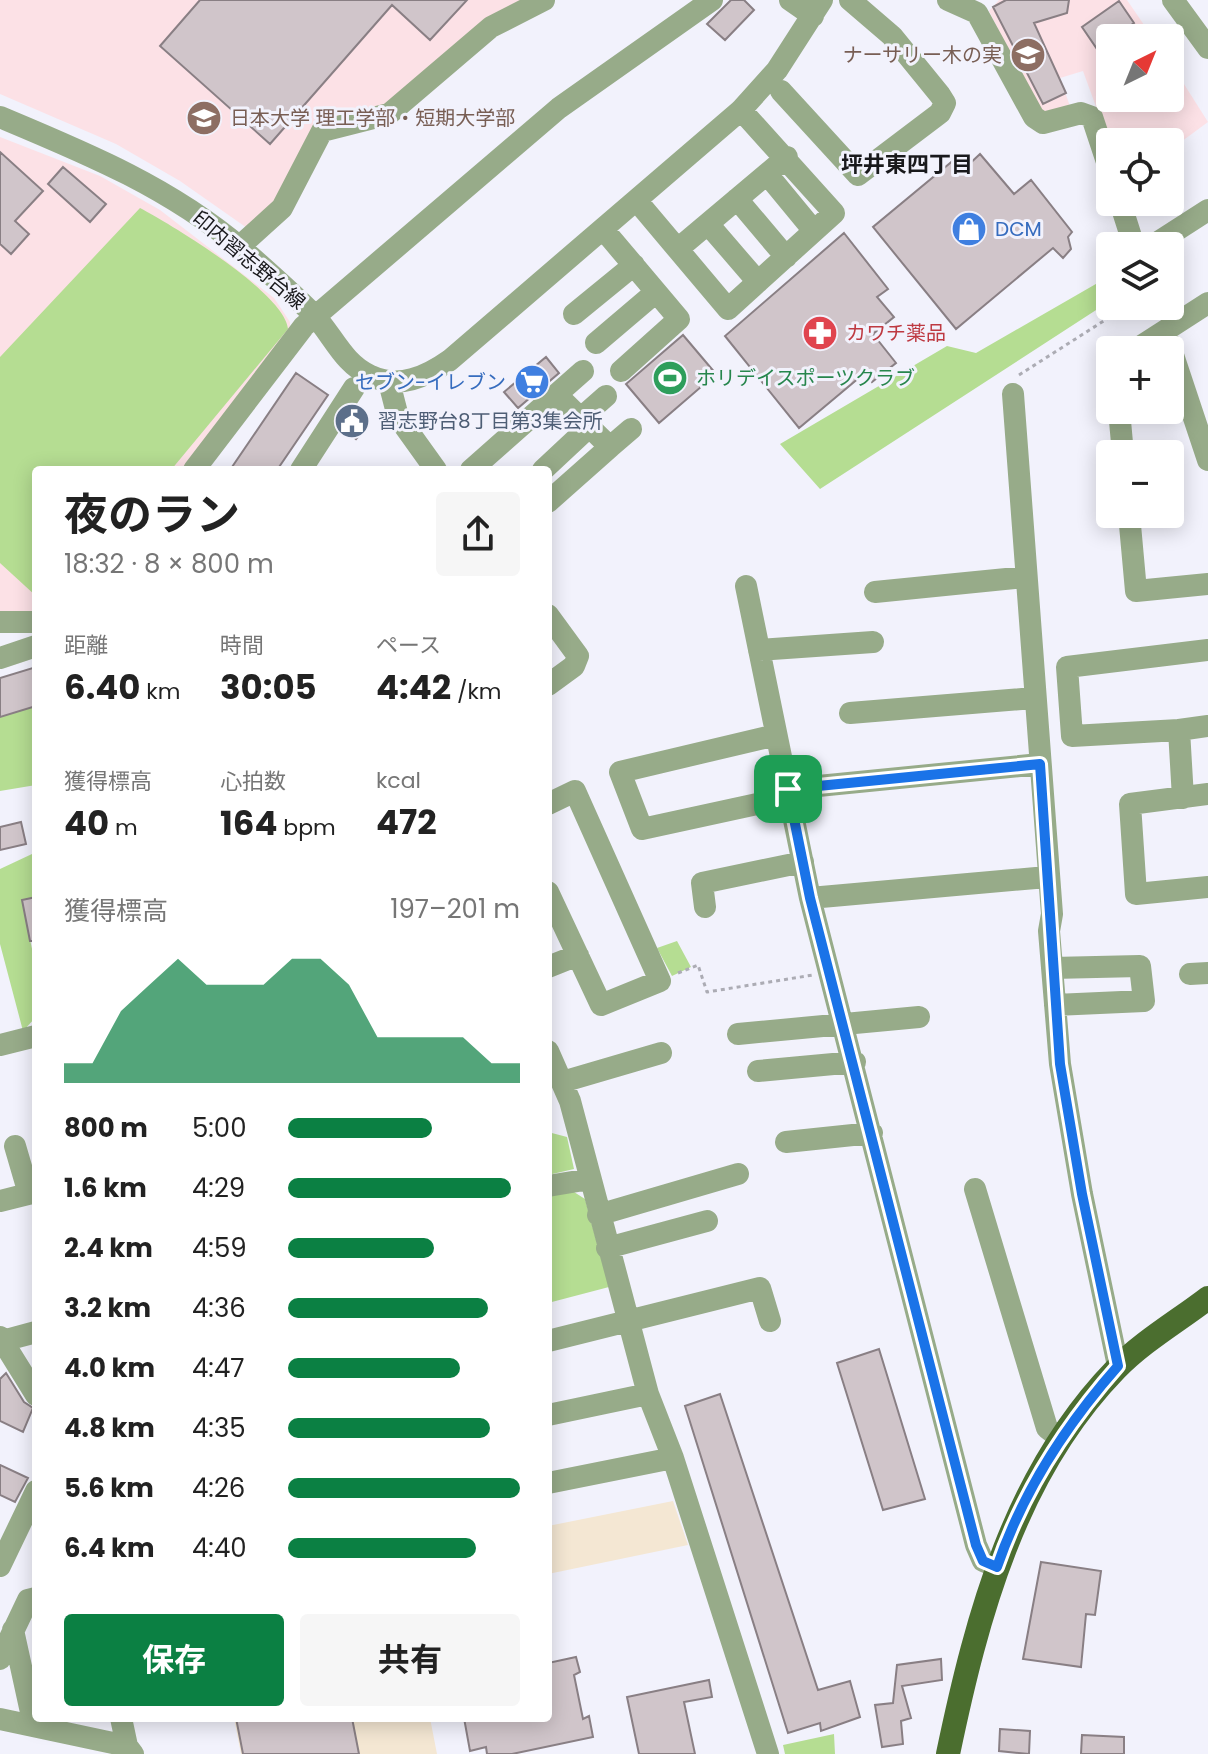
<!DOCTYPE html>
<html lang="ja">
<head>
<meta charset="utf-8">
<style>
	body { margin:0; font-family:Poppins,"Noto Sans JP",sans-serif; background:#f6f6f6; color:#222; height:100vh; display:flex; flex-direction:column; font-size:30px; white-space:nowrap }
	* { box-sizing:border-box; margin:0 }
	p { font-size:26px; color:#767676 }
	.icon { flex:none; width:44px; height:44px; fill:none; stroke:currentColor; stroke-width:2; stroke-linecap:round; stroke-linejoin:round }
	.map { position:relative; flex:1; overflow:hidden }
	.drawer { position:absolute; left:32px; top:466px; width:520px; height:1256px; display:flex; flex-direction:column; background:#fff; border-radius:8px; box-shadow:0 4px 20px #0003 }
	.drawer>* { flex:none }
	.needle { width:52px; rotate:43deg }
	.buttons { position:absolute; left:1096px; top:24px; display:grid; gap:16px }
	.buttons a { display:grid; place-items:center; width:88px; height:88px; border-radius:8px; background:#fff; box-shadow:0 4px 20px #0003; font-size:40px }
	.pin { position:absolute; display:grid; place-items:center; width:68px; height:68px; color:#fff; margin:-34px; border-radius:16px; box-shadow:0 4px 12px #0006 }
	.round { display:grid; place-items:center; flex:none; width:84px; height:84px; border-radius:8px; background:#f6f6f6 }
	.overview { display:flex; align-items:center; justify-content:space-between; height:136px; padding:0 32px }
	h1 { font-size:44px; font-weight:700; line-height:60px }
	.metrics { display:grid; grid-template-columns:repeat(3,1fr); gap:12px; height:136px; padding:8px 32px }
	.metrics div { display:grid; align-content:center }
	.metrics b { font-size:34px; font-weight:700 }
	.metrics small { font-size:22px; font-weight:400 }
	.metrics p { font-size:22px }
	.chart { height:224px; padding:16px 32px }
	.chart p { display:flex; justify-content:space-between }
	.chart svg { width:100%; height:144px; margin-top:8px; fill:#0b8043; opacity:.7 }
	.primary-button { display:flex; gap:16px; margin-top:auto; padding:16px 32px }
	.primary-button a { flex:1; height:92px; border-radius:8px; background:#0b8043; color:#fff; font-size:32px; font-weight:700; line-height:92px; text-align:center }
	.primary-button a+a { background:#f6f6f6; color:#222 }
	ul { padding:0 32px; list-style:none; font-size:26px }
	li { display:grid; grid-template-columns:128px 96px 1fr; align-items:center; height:60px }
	li i { height:20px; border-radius:10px; background:#0b8043 }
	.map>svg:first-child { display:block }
	.commercial { fill:#f4e7d3 }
	.education { fill:#fce1e6 }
	.green { fill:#b5dd92 }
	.building { fill:#d0c5ca; stroke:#897f84; stroke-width:2 }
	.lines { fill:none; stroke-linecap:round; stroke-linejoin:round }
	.path { stroke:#acacb4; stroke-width:3; stroke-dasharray:4 4; stroke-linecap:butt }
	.minor { stroke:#97ab89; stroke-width:22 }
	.major { stroke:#4b6e2f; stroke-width:24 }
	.route-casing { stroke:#fff; stroke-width:16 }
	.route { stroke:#1a73e8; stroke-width:10 }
	.labels { text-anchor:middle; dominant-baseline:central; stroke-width:6; stroke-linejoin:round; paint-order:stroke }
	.education-label { font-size:20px; fill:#785e54; stroke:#f2f2fc; text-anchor:end }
	.shop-label { font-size:20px; fill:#366cbe; stroke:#f2f2fc; text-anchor:start }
	.street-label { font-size:20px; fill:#19191c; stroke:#f2f2fc }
	.health-label { font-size:20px; fill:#be3a42; stroke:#f2f2fc; text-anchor:start }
	.leisure-label { font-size:20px; fill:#27864d; stroke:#f2f2fc; text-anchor:start }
	.service-label { font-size:20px; fill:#4e5e75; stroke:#f2f2fc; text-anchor:start }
	.neighbourhood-label { font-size:22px; font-weight:bold; fill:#19191c; stroke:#f2f2fc }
</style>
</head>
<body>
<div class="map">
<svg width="1208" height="1754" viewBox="0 0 1208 1754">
	<rect width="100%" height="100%" fill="#f2f2fc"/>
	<path class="commercial" d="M673,1501L688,1545L548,1574V1526Z
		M234,1718H430L437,1754H241Z"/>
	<path class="education" d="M0,0H528L387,109L319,127L276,203L247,228L180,181L116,144L0,94Z
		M999,0H1127L1153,38H1110V98H1170V62L1208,122L1170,150V142L1110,145L1083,71L1060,78L1071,109L1040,112L989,11Z
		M0,137L100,176L160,210L274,298L290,322V330L184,470H36V612L0,614Z"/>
	<path class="green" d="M140,208C172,225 285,293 288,329L171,470H36V596L0,563V357Z
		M1108,277L1110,301L820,489L780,444L947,346L976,353Z
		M36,706V785L0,791V717Z
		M32,854L36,864V897L22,901L36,968V1017L23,1031L0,944V869Z
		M677,941L691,967L672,976L657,948Z
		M548,1132L567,1137L574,1169L548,1175Z
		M574,1192L585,1199L609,1287L548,1303V1194Z
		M834,1734L835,1754H785L783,1745Z"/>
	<path class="building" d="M200,0H467L430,40L392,5L270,144L160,46Z
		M731,0H744L754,10L725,40L707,24Z
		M1006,0H1069L1067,13L1034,23L1066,93L1043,104L993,7Z
		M1119,1L1134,23L1097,49L1082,27Z
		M0,152L43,191L15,221L29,234L11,254L0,244Z
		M980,154L1014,194L1031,180L1072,232L1068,237L1071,249L1063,258L1053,248L956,329L873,227L955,159L963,170Z
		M63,167L106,204L90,222L48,184Z
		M844,233L888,289L877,297L894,317L873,334L896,363L872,382L866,372L799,428L725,336Z
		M683,335L716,374L659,423L626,384Z
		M546,357L559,373L518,408L504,392Z
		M296,373L328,395L277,470H230Z
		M357,409L367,420L364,423L367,427L356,439L344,429Z
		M36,667V706L0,717V678Z
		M21,822L26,844L0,850V827Z
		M36,897V941H30L22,900Z
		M879,1349L925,1499L883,1510L837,1363Z
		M6,1373L24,1402L33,1408L23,1432L0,1421V1379Z
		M720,1394L818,1690L850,1681L860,1717L821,1731L820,1723L788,1733L685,1406Z
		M0,1465L28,1478L15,1502L0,1495Z
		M1041,1562L1101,1571L1095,1615L1086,1614L1081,1667L1023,1659Z
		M576,1657L580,1672L574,1675L583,1719L589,1716L593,1737L512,1754H487L486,1747L470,1751L464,1718H548V1663Z
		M941,1659L942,1680L902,1686L911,1718L901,1721L903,1744L882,1747L875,1705L893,1703L897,1665Z
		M709,1680L712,1697L684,1702L695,1754H639L627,1697Z
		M236,1718H352L359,1754H243Z
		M1000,1729L1030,1731L1029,1754L999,1751Z
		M1082,1735L1124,1737V1754H1081Z"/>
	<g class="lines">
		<path class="path" d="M1019,375L1127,306
			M678,973L698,965L707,992L813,975"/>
		<path class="minor" d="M790,0L813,16
			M948,0L977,13L1034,117L1043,123L1081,113L1092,117L1110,171
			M1173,0L1208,48
			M781,91L858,175L940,113L945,103L940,95L892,36L850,0
			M0,117C86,153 169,187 241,248C265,269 290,291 313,314C333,335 343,364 371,376C399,389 426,377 450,360L741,110L777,70L822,0
			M767,174L814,231
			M737,199L786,257
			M637,201L728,309L834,213L741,110
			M1120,202L1134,246
			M708,224L758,282
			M603,229L679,319L621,371
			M1152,246L1208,210
			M239,247L282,208L322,131L389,114L491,27L544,0
			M679,248L787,157
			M574,314L634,265
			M1165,331L1208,460
			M596,343L656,292
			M1135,350L1208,303
			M389,382L398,417L436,470
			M1013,394L1052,914L1049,931L1060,1064L1082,1194L1118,1366
			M1119,410L1123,454
			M581,418L606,396
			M610,447L631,429
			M194,470L304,326L559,108L712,0
			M301,470L354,388
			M471,470L583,371
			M543,470L589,427
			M548,502L610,447L557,395
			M1129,514L1136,591L1208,584
			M746,586L810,898L976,1545L983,1561L997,1567
			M875,592L1025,577
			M548,615L578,656L574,666L548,685
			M0,622H36
			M759,650L873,642
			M0,658L36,646
			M850,713L1034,698
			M1179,730L1072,736L1067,667L1208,650
			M776,735L620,772L642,829L789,797
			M788,789L1040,764
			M1208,794L1130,804L1136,894L1208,887
			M1183,798L1179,730L1208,726
			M548,804L575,791L660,981L601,1005L548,892
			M810,898L1047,877
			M705,907L702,883L803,862
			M548,967L578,955
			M1052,968L1140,966L1144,1001L1055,1005
			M1190,974L1208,973
			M738,1034L919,1017
			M0,1045L36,1036
			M548,1051L570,1101L648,1394L673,1458L768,1754
			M758,1071L855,1062
			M562,1082L661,1053
			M786,1142L872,1133
			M15,1146L29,1194
			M548,1186L590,1179
			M975,1189L1047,1428L1060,1438
			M0,1201L36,1192
			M598,1215L738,1174
			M607,1248L707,1221
			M0,1337L36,1395
			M2,1341L36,1332
			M548,1341L760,1288L770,1321
			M548,1415L648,1394
			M548,1483L673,1458
			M0,1566L36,1491
			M13,1630L34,1726
			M0,1659L28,1600L36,1598
			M121,1718L127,1746L133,1754
			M0,1719L127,1746"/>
		<path class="major" d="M948,1754C977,1615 1015,1473 1116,1369C1142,1342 1178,1321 1208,1298"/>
	</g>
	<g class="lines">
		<defs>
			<path id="route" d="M1040,764L1060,1064L1082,1194L1118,1366C1065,1426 1023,1491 997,1567L983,1561L976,1545L810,898L788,789Z"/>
		</defs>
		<use href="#route" class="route-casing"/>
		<use href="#route" class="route"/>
	</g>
	<defs>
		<symbol id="school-disc" viewBox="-11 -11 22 22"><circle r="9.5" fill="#8d6e63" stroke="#f2f2fc"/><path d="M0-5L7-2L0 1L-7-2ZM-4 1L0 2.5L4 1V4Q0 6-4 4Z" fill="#fff"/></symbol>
		<symbol id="university-disc" viewBox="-11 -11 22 22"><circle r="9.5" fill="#8d6e63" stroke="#f2f2fc"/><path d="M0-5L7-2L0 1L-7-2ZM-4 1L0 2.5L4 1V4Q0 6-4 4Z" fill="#fff"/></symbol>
		<symbol id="shop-disc" viewBox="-11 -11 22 22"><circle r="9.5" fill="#3f7fe0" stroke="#f2f2fc"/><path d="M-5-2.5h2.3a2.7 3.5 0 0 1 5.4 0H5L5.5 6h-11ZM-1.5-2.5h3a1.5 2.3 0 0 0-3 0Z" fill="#fff"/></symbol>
		<symbol id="pharmacy-disc" viewBox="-11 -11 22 22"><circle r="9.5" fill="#e0444e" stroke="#f2f2fc"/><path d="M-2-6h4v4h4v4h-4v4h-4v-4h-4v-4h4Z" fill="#fff"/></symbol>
		<symbol id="stadium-disc" viewBox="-11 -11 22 22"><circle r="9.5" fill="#2e9e5b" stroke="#f2f2fc"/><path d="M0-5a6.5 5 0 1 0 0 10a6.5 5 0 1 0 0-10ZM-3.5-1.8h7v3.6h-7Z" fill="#fff"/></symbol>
		<symbol id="supermarket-disc" viewBox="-11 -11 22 22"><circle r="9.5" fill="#3f7fe0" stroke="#f2f2fc"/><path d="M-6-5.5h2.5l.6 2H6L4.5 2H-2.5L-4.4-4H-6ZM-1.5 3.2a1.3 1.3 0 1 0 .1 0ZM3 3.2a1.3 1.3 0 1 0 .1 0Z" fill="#fff"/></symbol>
		<symbol id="civic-disc" viewBox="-11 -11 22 22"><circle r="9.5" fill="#5c6f8a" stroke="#f2f2fc"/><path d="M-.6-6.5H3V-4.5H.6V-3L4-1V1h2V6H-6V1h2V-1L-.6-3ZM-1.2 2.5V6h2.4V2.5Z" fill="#fff"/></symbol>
	</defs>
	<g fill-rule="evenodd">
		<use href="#school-disc" x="1008" y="35" width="40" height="40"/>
		<use href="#university-disc" x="184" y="98" width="40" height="40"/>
		<use href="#shop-disc" x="949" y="209" width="40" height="40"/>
		<use href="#pharmacy-disc" x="800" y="313" width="40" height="40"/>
		<use href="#stadium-disc" x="650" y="358" width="40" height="40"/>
		<use href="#supermarket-disc" x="512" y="362" width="40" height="40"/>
		<use href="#civic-disc" x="332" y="401" width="40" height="40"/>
	</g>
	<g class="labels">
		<g class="education-label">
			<text x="1002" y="55">ナーサリー木の実</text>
			<text x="230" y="118" text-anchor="start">日本大学 理工学部・短期大学部</text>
		</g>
		<g class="shop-label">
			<text x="995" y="229">DCM</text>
			<text x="506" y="382" text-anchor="end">セブン-イレブン</text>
		</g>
		<g class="street-label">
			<text transform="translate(249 260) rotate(40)">印内習志野台線</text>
		</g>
		<g class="health-label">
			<text x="846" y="333">カワチ薬品</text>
		</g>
		<g class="leisure-label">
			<text x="696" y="378">ホリデイスポーツクラブ</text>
		</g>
		<g class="service-label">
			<text x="378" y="421">習志野台8丁目第3集会所</text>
		</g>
		<g class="neighbourhood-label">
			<text x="907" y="164">坪井東四丁目</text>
		</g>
	</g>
</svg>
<div class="buttons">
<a><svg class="needle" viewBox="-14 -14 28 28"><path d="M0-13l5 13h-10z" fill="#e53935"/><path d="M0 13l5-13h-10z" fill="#767676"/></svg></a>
<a><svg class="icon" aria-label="locate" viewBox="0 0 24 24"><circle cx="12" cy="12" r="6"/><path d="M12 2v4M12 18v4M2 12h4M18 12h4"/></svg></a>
<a><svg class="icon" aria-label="layers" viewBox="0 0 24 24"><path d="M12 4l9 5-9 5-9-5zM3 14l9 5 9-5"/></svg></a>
<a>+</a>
<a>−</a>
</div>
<div class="pin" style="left:788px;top:789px;background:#1e9e55"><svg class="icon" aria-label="arrive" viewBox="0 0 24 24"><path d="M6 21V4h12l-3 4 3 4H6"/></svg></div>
<section class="drawer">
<div class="overview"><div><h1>夜のラン</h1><p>18:32 · 8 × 800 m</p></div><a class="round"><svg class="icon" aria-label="share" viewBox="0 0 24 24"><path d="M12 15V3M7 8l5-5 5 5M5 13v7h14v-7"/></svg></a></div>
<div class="metrics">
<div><p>距離</p><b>6.40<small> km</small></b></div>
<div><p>時間</p><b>30:05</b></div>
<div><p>ペース</p><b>4:42<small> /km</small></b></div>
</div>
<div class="metrics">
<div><p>獲得標高</p><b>40<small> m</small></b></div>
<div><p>心拍数</p><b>164<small> bpm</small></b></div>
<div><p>kcal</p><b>472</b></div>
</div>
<div class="chart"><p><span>獲得標高</span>197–201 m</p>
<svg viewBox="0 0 160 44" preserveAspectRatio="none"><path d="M0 44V38L10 38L20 22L30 14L40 6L50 14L60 14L70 14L80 6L90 6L100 14L110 30L120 30L130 30L140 30L150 38L160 38V44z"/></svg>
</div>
<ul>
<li><b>800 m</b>5:00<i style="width:62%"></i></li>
<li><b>1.6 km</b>4:29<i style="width:96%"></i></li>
<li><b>2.4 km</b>4:59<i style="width:63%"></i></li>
<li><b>3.2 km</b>4:36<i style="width:86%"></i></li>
<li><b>4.0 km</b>4:47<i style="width:74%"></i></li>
<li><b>4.8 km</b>4:35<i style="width:87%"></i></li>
<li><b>5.6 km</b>4:26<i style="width:100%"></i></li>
<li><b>6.4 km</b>4:40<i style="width:81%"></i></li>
</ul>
<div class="primary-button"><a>保存</a><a>共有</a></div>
</section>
</div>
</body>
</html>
